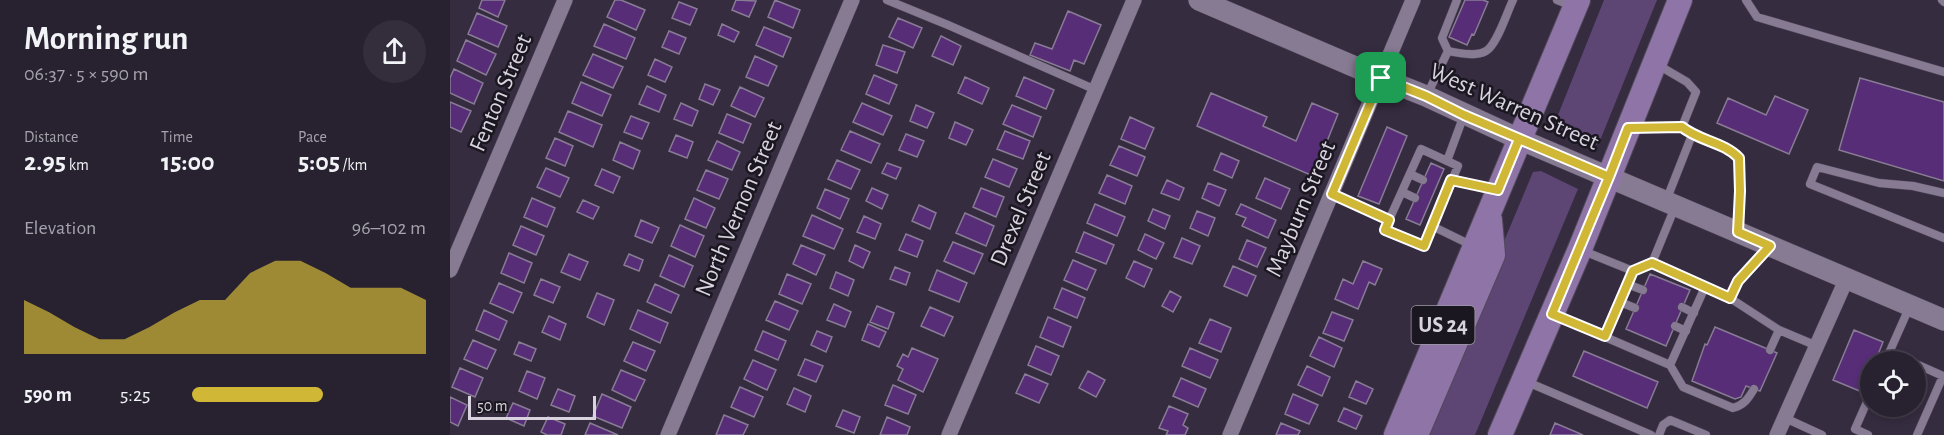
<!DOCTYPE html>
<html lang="en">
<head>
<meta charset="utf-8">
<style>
	body { margin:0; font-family:"Alegreya Sans",sans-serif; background:#342e3c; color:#f1f3f6; height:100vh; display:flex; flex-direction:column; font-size:22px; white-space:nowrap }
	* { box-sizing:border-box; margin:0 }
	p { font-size:20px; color:#a5a3ab }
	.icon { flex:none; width:33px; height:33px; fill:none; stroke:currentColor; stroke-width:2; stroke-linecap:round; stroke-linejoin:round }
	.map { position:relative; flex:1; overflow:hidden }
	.panel { display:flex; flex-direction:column; background:#282130; width:450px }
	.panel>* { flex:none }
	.fabs { position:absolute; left:1410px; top:351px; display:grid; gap:12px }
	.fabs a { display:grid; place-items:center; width:66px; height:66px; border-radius:50%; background:#282130; box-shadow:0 3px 9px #0003,0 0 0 2px #443e4c; font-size:30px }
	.scale { position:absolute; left:18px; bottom:15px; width:128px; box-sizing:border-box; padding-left:6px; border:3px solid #d9d3e0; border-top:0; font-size:16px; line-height:21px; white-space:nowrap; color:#d9d3e0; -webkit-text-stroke:4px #1b1720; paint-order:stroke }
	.pin { position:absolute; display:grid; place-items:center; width:51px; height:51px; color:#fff; margin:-26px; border-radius:12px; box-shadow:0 3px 9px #0006 }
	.round { display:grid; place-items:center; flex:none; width:63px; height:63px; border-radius:32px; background:#342e3c }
	.headline { display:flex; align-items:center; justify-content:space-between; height:102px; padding:0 24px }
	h1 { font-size:33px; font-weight:700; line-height:45px }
	.metrics { display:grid; grid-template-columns:repeat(3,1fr); gap:9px; height:102px; padding:6px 24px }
	.metrics div { display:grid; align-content:center }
	.metrics b { font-size:26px; font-weight:700 }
	.metrics small { font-size:16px; font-weight:400 }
	.metrics p { font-size:16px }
	.chart { height:168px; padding:12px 24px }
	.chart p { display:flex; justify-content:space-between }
	.chart svg { width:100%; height:108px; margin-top:6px; fill:#d1b736; opacity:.7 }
	ul { padding:0 24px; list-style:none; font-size:20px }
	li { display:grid; grid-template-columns:96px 72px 1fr; align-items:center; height:45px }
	li i { height:15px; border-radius:8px; background:#d1b736 }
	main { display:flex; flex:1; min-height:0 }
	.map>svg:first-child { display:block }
	.green { fill:#5d4673 }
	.building { fill:#572d78; stroke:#887c94; stroke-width:1.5 }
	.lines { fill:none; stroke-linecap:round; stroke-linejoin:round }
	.lane-casing { stroke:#52495a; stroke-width:9 }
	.street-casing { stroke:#52495a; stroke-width:16 }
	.secondary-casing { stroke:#52495a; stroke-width:22 }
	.primary-casing { stroke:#52495a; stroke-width:26 }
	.lane { stroke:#877b93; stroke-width:8 }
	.street { stroke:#877b93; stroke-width:15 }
	.secondary { stroke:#877b93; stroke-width:21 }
	.primary { stroke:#8f75a7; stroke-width:24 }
	.route-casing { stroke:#fff; stroke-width:12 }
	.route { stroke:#d1b736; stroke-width:8 }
	.labels { text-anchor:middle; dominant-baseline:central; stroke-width:5; stroke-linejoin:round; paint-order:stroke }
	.shield { fill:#1b1720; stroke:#a09ba6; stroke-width:1.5 }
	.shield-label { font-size:22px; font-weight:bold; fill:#d9d3e0 }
	.street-label { font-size:24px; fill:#d9d3e0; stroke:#1b1720 }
</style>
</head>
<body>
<main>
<section class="panel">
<div class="headline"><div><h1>Morning run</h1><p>06:37 · 5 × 590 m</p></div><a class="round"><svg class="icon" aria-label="share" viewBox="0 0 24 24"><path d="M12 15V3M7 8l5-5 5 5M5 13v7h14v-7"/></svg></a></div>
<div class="metrics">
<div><p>Distance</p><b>2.95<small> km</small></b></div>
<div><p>Time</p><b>15:00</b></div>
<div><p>Pace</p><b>5:05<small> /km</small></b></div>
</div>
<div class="chart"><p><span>Elevation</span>96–102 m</p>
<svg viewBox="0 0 160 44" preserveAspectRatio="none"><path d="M0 44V22L10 27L20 33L30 38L40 38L50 33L60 27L70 22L80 22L90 11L100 6L110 6L120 11L130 17L140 17L150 17L160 22V44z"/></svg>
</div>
<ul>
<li><b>590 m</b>5:25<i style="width:56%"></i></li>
</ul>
</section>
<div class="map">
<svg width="1494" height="435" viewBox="0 0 1494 435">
	<rect width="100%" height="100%" fill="#362c40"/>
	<path class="green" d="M1154,0H1207L1149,143L1146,145L1106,127L1104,125Z
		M1091,171L1128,189L1025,435H973L1083,172Z"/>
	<path class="building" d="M32,0H55L48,17L29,8Z
		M165,0H171L195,10L186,30L157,17Z
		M286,0L306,1L299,17L282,10Z
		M325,0L350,10L343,28L318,17Z
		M1015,0H1033L1038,2L1024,35L1022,34L1017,45L999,37Z
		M229,2L247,9L240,25L222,18Z
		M618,11L651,25L634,64L624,60L620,71L580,55L585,43L602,49Z
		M27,13L57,26L48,47L18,34Z
		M448,18L472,28L463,48L439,37Z
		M154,24L185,38L176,59L144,46Z
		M272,24L289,32L284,42L268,35Z
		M314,27L341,38L333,57L306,45Z
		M219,31L236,38L229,54L212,47Z
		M491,36L511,46L503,65L482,56Z
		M16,40L46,54L36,75L7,61Z
		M433,45L455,52L447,73L426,65Z
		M143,54L173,67L163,88L133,75Z
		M305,56L327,66L318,86L296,77Z
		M205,59L222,67L215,82L198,75Z
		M4,69L33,83L24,104L0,93V78Z
		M424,75L447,85L439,104L416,94Z
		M515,77L539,88L532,104L508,93Z
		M574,77L604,90L596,109L566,96Z
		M1410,78L1494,102V181L1389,150Z
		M131,82L161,95L152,116L122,103Z
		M255,84L270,90L263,105L249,99Z
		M197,86L216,95L209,112L189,104Z
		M290,87L314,98L305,117L281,106Z
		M761,93L817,117L813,126L846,141L862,103L888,114L863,176L747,126Z
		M1325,96L1358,110L1339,154L1267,123L1278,98L1316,115Z
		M0,102L21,111L11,132L0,127Z
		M231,103L248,111L242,126L224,119Z
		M412,103L442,116L433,135L403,122Z
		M466,105L484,113L477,128L460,121Z
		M562,105L591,117L583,137L553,124Z
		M118,111L152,125L143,147L109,132Z
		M277,114L301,124L293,143L269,133Z
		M181,116L199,123L192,139L174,132Z
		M680,117L704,128L695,149L671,139Z
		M505,122L523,130L516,145L499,138Z
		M937,127L957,136L929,204L908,196Z
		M400,131L430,144L421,163L391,150Z
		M555,131L580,141L573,159L547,149Z
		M456,134L474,141L467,157L449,150Z
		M226,135L243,142L237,158L219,151Z
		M105,138L123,146L115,166L96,158Z
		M267,141L290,152L282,170L258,160Z
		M170,142L190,151L183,169L163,160Z
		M669,146L695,157L687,176L660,165Z
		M771,153L789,161L782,178L764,170Z
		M543,159L567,169L559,187L535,177Z
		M387,160L410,170L401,189L378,179Z
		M437,163L451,168L446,179L432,173Z
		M981,163L994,169L970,225L956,219Z
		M96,168L119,178L110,197L87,187Z
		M152,169L170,177L163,193L145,185Z
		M256,170L278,179L269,199L247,190Z
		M657,175L682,186L675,204L649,193Z
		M815,178L840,189L831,209L806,198Z
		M717,180L734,188L729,200L711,193Z
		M758,183L776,190L769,206L752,198Z
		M422,188L438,195L432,209L416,201Z
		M531,188L554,197L546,217L523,207Z
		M375,189L399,199L390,219L367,208Z
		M82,198L105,208L97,227L74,217Z
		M244,198L265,208L256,228L235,219Z
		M133,200L149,207L143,219L127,212Z
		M645,204L675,217L667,236L637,223Z
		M791,204L826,220L818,238L792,226L796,218L786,214Z
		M469,205L486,213L480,229L462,221Z
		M703,209L720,216L715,229L698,221Z
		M747,211L765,218L758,236L740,228Z
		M515,213L544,226L536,246L506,233Z
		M362,215L393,229L384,249L353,236Z
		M414,216L431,224L425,239L407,232Z
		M191,220L209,228L202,243L185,236Z
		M230,225L254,236L245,257L221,246Z
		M71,226L94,236L86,255L63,245Z
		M634,232L664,245L656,264L626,252Z
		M456,234L473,241L467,257L449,250Z
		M695,234L714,243L706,259L688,250Z
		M732,238L750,246L742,264L724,257Z
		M797,240L816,248L807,267L789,259Z
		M503,242L533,254L524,274L494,261Z
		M351,245L375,255L366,275L343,264Z
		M405,245L420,252L413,268L399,261Z
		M59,253L82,263L74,283L51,273Z
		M119,254L138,262L130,280L111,272Z
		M179,254L193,260L189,271L174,265Z
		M219,255L243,266L234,287L210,276Z
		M623,260L646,270L637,290L614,280Z
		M684,261L702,269L694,287L676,278Z
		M913,261L932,269L925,285L919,282L908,309L885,299L893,279L903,284Z
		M783,266L806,276L797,296L774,286Z
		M445,267L460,273L456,285L440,279Z
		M487,270L517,283L509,302L479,290Z
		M386,272L404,280L398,296L380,288Z
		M337,274L361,284L352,304L329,294Z
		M1200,274L1240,290L1216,346L1176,329Z
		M91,279L110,287L103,303L84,295Z
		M49,283L72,293L63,313L40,303Z
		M205,284L229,295L221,313L197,302Z
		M612,288L635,298L627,318L604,308Z
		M720,291L731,297L723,312L712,306Z
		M147,293L164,300L154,325L137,317Z
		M325,301L348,311L339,330L316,320Z
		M384,304L401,312L395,327L377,320Z
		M427,306L444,313L438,329L420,322Z
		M480,307L503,317L494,336L471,326Z
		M34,310L57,321L49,340L26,330Z
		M188,310L218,323L210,343L180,329Z
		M882,312L903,320L894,341L873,333Z
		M99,316L116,324L110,340L92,332Z
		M598,317L621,327L613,347L590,337Z
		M760,319L781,328L771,352L749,343Z
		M418,324L436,332L429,347L412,340Z
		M1265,327L1327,353L1310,391L1296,386L1291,397L1285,399L1242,381L1255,344L1257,345Z
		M1404,330L1433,342L1425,362H1420V371L1412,392L1383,380Z
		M313,331L336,341L328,360L305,350Z
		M367,331L382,337L376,352L361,345Z
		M869,337L892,348L884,367L860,356Z
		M23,340L46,350L37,369L14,359Z
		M69,342L86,349L81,361L64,354Z
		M183,342L205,351L196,371L174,361Z
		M586,346L609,356L601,375L578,365Z
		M462,348L488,359L473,392L448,380L453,369L447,366L453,354L458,357Z
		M740,348L768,360L760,378L732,366Z
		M1134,351L1208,382L1197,408L1123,376Z
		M355,359L373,366L366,382L348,375Z
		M303,360L326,370L317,390L294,379Z
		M857,366L880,377L872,396L848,385Z
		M10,368L33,378L25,397L2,387Z
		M171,370L195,380L185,401L162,390Z
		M77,371L95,378L87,399L69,391Z
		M638,371L655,380L646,397L629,388Z
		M575,374L598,384L589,403L566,393Z
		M731,378L756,389L748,407L723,396Z
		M906,381L923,389L916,404L899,397Z
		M443,385L466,395L458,414L435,405Z
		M290,387L313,397L304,417L281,407Z
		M344,388L361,396L355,412L337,404Z
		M108,389L125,396L119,412L101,405Z
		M152,394L181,407L172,428L143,416Z
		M843,394L868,405L859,424L835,414Z
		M0,397L17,405L8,426L0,422Z
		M63,403L80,410L74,426L56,418Z
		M719,406L738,414L733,425L738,428L735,435H716L718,431L709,428Z
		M894,408L912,416L906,429L888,421Z
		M393,410L410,417L404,433L386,426Z
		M274,415L298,425L293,435H266Z
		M98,417L115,424L111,435H97L91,432Z
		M437,417L460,427L457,435H430Z
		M140,423L168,435H135Z
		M831,423L850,431L848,435H826Z
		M1105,423L1133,435H1100Z"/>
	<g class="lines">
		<defs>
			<path id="lane" d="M437,0L498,25L646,90
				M1107,0L1122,6
				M1296,0L1307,17L1494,72
				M1492,0L1494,2
				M998,51L992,38L1007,0
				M977,95L998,51C1009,53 1026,57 1036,51C1047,45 1057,12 1063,0
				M1232,127C1249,141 1274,142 1289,158L1290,191L1288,231
				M1182,128L1232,127L1246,92L1237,82L1208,65
				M997,161L1014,115
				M960,174L973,180
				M1001,180L1044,189
				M952,192L965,198
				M1494,193L1463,186L1429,183L1367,167L1360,184L1494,238
				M882,194L939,220L971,149L1008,166L974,246L935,230L939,220
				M1216,201L1242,135
				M982,226L1021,245
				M1319,248L1289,281L1280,298L1329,330L1367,346
				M1131,250L1183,271
				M1202,263L1225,207
				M1177,284L1193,290
				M1170,302L1185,308
				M1232,307L1244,313
				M1104,315L1220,365L1233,387L1283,408C1294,405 1298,399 1304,389
				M1225,326L1236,331
				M1155,336L1183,271L1202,263L1280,298
				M1320,350L1329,330
				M1440,352L1461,362
				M1435,362L1459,308
				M1466,364L1493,376L1467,435
				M1220,365L1255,287
				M1075,381L1201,435
				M1335,418L1372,435
				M1209,435L1213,425L1220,420L1256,435
				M1418,435L1405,429L1420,395"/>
			<path id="street" d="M0,270L115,0
				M218,435L402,0
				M499,435L684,0
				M780,435L963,0
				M1327,435L1396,280"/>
			<path id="secondary" d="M749,0L931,78L976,96L1069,139L1494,320"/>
			<path id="primary" d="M946,435L1128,0
				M966,435L1043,255L1040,220
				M1050,435L1130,249L1230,0"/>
		</defs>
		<use href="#lane" class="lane-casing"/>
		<use href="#street" class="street-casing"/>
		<use href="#secondary" class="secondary-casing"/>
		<use href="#primary" class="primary-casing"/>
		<use href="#lane" class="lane"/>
		<use href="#street" class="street"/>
		<use href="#secondary" class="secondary"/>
		<use href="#primary" class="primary"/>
	</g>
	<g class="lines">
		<defs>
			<path id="route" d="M931,78L976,96L1014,115L1159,177L1102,314L1155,336L1183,271L1202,263L1280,298L1288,281L1320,246L1288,232L1290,191L1289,158C1274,142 1249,141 1232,127L1178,128L1159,177L1069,139L1048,190L1001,180L974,246L935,230L939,220L882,194L931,78"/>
		</defs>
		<use href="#route" class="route-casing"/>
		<use href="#route" class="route"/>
	</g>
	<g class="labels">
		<rect class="shield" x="961.5" y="306" width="63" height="38" rx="4.5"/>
		<g class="shield-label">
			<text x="993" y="325">US 24</text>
		</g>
		<g class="street-label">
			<text transform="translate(51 93) rotate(-67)">Fenton Street</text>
			<text transform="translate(1064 107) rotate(24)">West Warren Street</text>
			<text transform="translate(289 209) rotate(-67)">North Vernon Street</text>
			<text transform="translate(571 209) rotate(-67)">Drexel Street</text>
			<text transform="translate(851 209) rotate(-67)">Mayburn Street</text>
		</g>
	</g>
</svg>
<div class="fabs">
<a><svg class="icon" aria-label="locate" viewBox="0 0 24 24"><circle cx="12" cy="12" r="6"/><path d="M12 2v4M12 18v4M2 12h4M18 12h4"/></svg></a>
</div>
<div class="scale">50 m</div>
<div class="pin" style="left:931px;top:78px;background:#1e9e55"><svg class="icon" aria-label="arrive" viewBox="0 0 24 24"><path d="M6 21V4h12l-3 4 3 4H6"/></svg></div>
</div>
</main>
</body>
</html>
